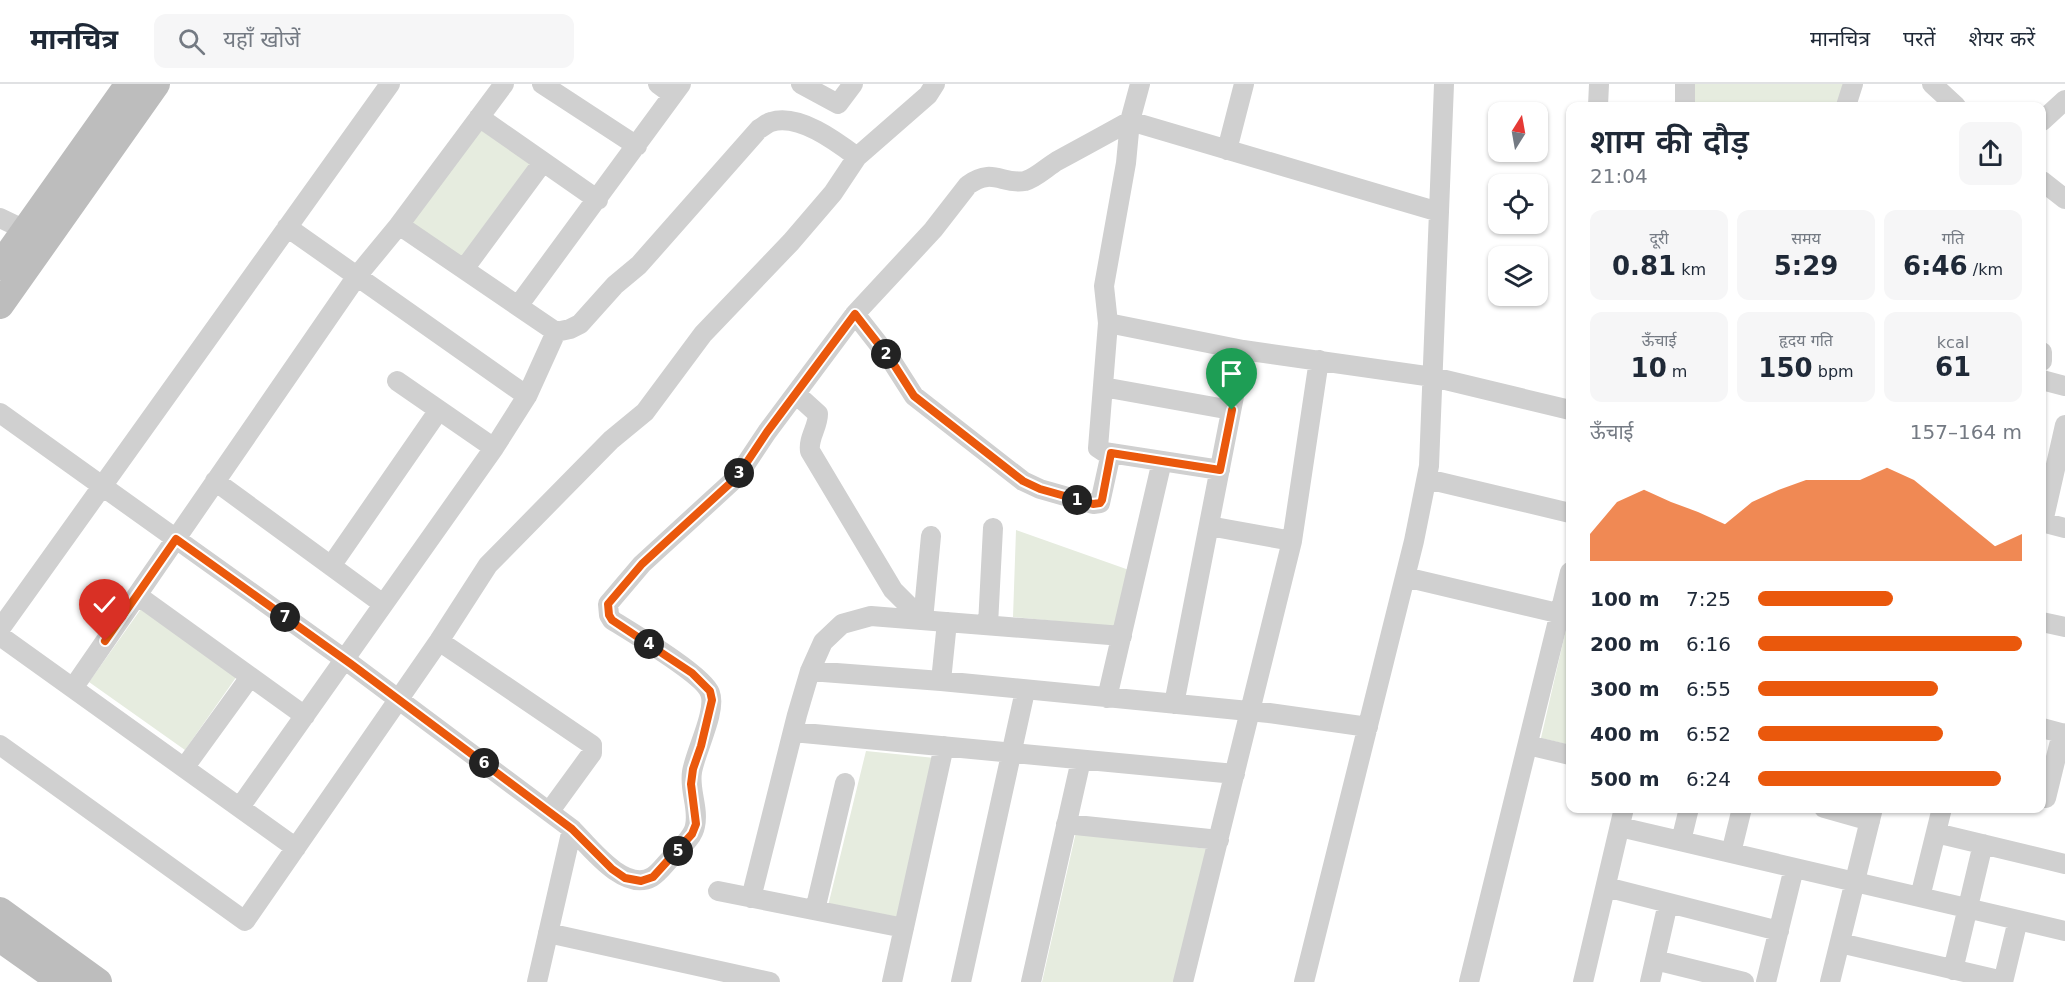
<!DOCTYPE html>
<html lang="hi">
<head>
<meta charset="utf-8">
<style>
	body { margin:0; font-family:"DejaVu Sans","Noto Sans Devanagari",sans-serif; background:#f6f6f7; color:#1f2937; height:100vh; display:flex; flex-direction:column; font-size:22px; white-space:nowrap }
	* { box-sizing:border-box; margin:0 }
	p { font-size:20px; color:#747a83 }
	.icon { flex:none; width:33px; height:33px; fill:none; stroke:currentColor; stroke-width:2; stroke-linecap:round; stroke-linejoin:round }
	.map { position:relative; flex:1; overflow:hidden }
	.panel { position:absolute; left:1566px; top:18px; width:480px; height:711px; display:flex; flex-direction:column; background:#fff; border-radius:12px; box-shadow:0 2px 4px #0004 }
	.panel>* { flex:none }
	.needle { width:39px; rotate:11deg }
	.fabs { position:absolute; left:1488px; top:18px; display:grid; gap:12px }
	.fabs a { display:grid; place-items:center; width:60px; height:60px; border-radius:12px; background:#fff; box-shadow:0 2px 4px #0004; font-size:30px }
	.pin { position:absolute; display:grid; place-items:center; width:51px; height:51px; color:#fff; margin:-62px -26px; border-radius:50% 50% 50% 0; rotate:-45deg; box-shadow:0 0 6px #0007 }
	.pin .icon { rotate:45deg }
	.km { position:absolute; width:30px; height:30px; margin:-15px; border-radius:50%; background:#222; color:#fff; font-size:16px; line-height:30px; text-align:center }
	.round { display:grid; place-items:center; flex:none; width:63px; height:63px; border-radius:12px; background:#f6f6f7 }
	.head { display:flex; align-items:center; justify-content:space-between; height:102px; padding:0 24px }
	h1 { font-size:33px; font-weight:600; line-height:45px }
	.metrics { display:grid; grid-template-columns:repeat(3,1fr); gap:9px; height:102px; padding:6px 24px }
	.metrics div { display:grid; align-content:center; border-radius:12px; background:#f6f6f7; text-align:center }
	.metrics b { font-size:26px; font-weight:600 }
	.metrics small { font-size:16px; font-weight:400 }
	.metrics p { font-size:16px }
	.chart { height:168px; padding:12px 24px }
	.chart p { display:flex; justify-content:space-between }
	.chart svg { width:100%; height:108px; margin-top:6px; fill:#ea580c; opacity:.7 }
	ul { padding:0 24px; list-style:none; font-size:20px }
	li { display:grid; grid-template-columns:96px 72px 1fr; align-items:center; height:45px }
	li i { height:15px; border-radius:8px; background:#ea580c }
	header { display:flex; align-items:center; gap:36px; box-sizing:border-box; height:84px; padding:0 30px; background:#fff; border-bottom:2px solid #e0e1e3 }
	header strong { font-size:28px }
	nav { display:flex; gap:33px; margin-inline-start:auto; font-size:21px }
	.search { width:420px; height:54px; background:#f6f6f7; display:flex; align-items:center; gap:15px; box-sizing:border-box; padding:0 21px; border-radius:12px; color:#747a83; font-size:22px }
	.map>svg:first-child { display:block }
	.green { fill:#e6ecdf }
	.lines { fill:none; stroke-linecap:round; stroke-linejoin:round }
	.street { stroke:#d0d0d0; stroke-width:20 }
	.secondary { stroke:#bdbdbd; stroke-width:28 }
	.route-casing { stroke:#fff; stroke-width:12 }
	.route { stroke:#ea580c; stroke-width:8 }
</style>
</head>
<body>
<header>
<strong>मानचित्र</strong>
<div class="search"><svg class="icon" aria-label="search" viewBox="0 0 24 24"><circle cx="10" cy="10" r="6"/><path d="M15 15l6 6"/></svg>यहाँ खोजें</div>
<nav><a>मानचित्र</a><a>परतें</a><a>शेयर करें</a></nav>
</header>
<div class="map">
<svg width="2065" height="898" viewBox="0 0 2065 898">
	<rect width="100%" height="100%" fill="#fff"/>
	<path class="green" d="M1694,0H1843L1837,22H1694Z
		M481,40L533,78L461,176L409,138Z
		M1016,446L1129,486L1117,543L1013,533Z
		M141,525L237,592L185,666L89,598Z
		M1567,541L1570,542V661L1541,654Z
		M866,667L935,674L899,838L827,826Z
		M1076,748L1207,765L1175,898H1042Z"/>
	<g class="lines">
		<path class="street" d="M542,0L637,62
			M658,0L673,11
			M801,0L838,20L853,0
			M1140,0L1130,37L1439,128
			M1932,0L1956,22
			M1598,22L1599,0
			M1685,22V0
			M1846,22L1853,0
			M479,33L598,116
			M2042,37L2065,16
			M1227,66L1244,0
			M2042,97L2065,115
			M0,134L25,146
			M399,141L556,248L570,245L580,240L615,201L639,181L759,45C763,43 767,39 771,38C799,29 837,58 857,73
			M287,143L527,312
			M464,185L543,78
			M518,222L681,0
			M855,230L891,276L914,312L1023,397L1040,405L1093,420L1100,419L1111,369
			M1108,239L1243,266L1433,293L1570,326
			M2042,268V277
			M2042,296L2065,302
			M397,297L494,364
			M1103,303L1231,326
			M796,310L818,330C818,343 808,354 810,367L893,506L923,536
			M0,329L351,580L572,745L537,898
			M1427,395L1570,429
			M215,397L383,520
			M2042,438L2065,444
			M2043,438L2065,341
			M1209,442L1292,457
			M331,482L439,326
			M1405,493L1570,532
			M137,511L305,632
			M923,536L931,452
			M2042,538L2065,543
			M988,541L993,444
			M0,545L390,0
			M0,552L296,764
			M439,557L592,661V669L549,728
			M810,587L941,597L1269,629L1368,643
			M941,597L947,538
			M73,604L357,192L399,141L504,0
			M1107,614L1162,377
			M1174,620L1243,266
			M2042,644L2065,650
			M793,648L1235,690
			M0,661L245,837L439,557L488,481L611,356L645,328L703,250L791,158L833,109L857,73L928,11L935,0
			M1528,661L1570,671
			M184,684L250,593
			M2042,713L2046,714L2062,649
			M240,723L494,364L527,312L556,248
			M1824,724L1870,737
			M1066,740L1219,756
			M1620,743L2065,847
			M572,745C589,762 624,809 652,793C659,789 665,780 671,774C679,765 693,754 695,742C699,724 689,706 692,688C695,668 717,627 710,609C704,591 631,548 612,536L609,531L608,520L642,480L737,393L767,348L855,230L933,146L968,101C993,83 1002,101 1025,97C1036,94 1047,83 1057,77C1081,64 1105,51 1130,37L1126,79L1104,202L1108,239L1098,364L1104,368L1220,386
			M1936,749L2065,780
			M1681,757L1689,724
			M1731,769L1742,724
			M1606,803L1779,847
			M718,807L904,844
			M1920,813L1942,724
			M751,814L797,631L810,587L823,558L842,540L871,532L1122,552
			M815,826L845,699
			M548,849L770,898
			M1840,859L2003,897
			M1655,876L1744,898
			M1953,886L1983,760
			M892,898L944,662
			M961,898L1025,607
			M1031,898L1081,676
			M1183,898L1292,457L1319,276
			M1304,898L1414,457L1429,382L1444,0
			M1469,898L1570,488
			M1583,898L1624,724
			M1650,898L1668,819
			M1766,898L1794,784
			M1830,898L1873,724
			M2003,898L2018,836"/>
		<path class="secondary" d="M0,182L129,0
			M0,221L156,0
			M0,827L98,898
			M0,854L62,898"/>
	</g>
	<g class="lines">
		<defs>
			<path id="route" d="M105,557L176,455L351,580L572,745L612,785L625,794L641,797L653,793L692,750L696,740L691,700L693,685L701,662L712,616L710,607L692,589L612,536L609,531L608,520L642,480L737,393L767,348L855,230L891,276L914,312L1023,397L1040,405L1093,420L1100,419L1102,416L1111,369L1220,386L1232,326"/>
		</defs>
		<use href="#route" class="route-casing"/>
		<use href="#route" class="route"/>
	</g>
</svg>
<div class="fabs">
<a><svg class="needle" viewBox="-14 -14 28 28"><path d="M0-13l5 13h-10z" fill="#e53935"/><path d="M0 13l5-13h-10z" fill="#747a83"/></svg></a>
<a><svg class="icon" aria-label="locate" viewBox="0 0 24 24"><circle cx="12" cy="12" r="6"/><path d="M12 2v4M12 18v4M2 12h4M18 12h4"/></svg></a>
<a><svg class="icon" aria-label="layers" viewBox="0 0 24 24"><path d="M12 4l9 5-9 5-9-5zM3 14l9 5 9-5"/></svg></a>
</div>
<div class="pin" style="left:1232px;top:326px;background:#1e9e55"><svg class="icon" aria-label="arrive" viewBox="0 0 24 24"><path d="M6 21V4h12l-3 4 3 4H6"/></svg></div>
<div class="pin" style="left:105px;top:557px;background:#d93025"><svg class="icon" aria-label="check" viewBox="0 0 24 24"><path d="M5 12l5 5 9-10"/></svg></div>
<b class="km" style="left:1077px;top:416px">1</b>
<b class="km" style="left:886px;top:270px">2</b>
<b class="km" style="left:739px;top:389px">3</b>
<b class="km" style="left:649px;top:560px">4</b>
<b class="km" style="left:678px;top:767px">5</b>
<b class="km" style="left:484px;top:679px">6</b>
<b class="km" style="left:285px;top:533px">7</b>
<section class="panel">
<div class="head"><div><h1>शाम की दौड़</h1><p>21:04</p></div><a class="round"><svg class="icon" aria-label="share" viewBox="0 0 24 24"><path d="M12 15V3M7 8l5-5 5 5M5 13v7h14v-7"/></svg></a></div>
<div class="metrics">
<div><p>दूरी</p><b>0.81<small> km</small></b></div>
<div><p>समय</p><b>5:29</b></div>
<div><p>गति</p><b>6:46<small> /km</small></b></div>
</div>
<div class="metrics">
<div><p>ऊँचाई</p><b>10<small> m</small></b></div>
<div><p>हृदय गति</p><b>150<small> bpm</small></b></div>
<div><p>kcal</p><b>61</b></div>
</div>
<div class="chart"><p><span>ऊँचाई</span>157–164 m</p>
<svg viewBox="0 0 160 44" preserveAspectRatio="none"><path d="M0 44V33L10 20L20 15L30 20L40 24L50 29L60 20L70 15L80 11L90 11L100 11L110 6L120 11L130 20L140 29L150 38L160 33V44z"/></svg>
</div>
<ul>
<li><b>100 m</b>7:25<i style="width:51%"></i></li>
<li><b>200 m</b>6:16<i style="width:100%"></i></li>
<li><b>300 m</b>6:55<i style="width:68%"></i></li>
<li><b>400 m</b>6:52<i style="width:70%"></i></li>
<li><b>500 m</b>6:24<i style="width:92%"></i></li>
</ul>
</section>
</div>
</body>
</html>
